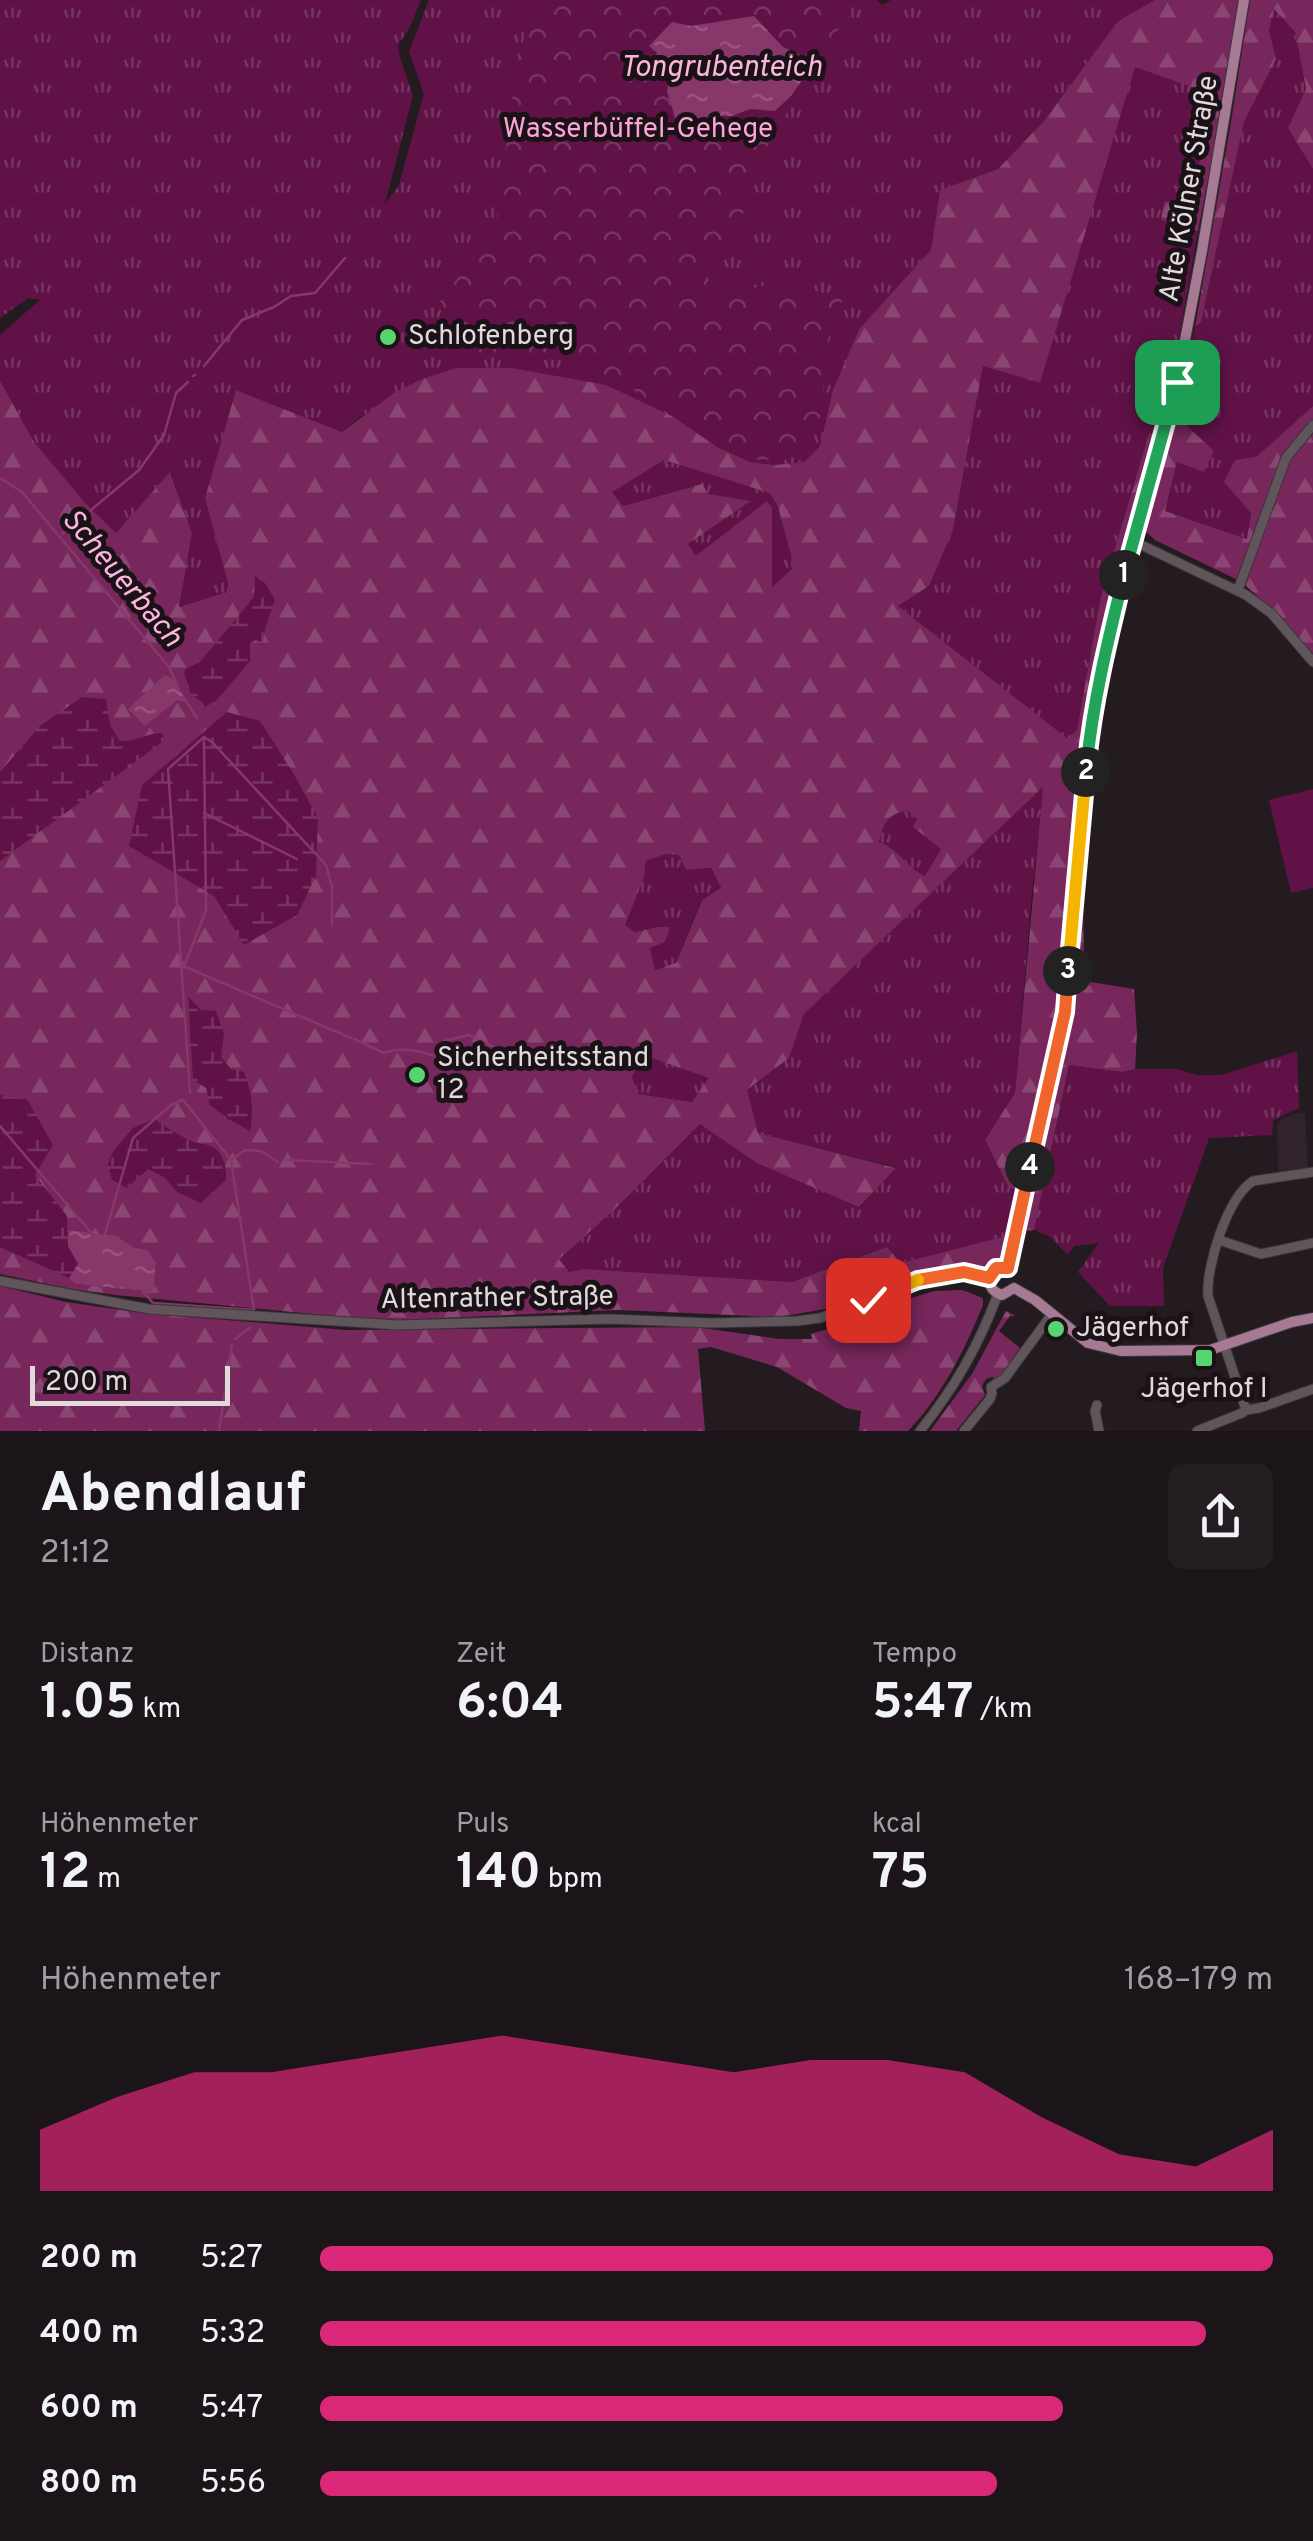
<!DOCTYPE html>
<html lang="de">
<head>
<meta charset="utf-8">
<style>
	body { margin:0; font-family:Overpass,sans-serif; background:#241d21; color:#f1f3f6; height:100vh; display:flex; flex-direction:column; font-size:38px; white-space:nowrap }
	* { box-sizing:border-box; margin:0 }
	p { font-size:32px; color:#a09ea2 }
	.icon { flex:none; width:55px; height:55px; fill:none; stroke:currentColor; stroke-width:2; stroke-linecap:round; stroke-linejoin:round }
	.map { position:relative; height:1431px; overflow:hidden }
	.drawer { display:flex; flex-direction:column; background:#1b1418; flex:1 }
	.drawer>* { flex:none }
	.scale { position:absolute; left:30px; bottom:25px; width:200px; box-sizing:border-box; padding-left:10px; border:5px solid #e0dadd; border-top:0; font-size:28px; line-height:35px; white-space:nowrap; color:#e0dadd; -webkit-text-stroke:8px #1a1217; paint-order:stroke }
	.pin { position:absolute; display:grid; place-items:center; width:85px; height:85px; color:#fff; margin:-42px; border-radius:20px; box-shadow:0 5px 15px #0006 }
	.km { position:absolute; width:50px; height:50px; margin:-25px; border-radius:50%; background:#222; color:#fff; font-size:28px; line-height:50px; text-align:center }
	.round { display:grid; place-items:center; flex:none; width:105px; height:105px; border-radius:15px; background:#241d21 }
	.head { display:flex; align-items:center; justify-content:space-between; height:170px; padding:0 40px }
	h1 { font-size:55px; font-weight:700; line-height:75px }
	.metrics { display:grid; grid-template-columns:repeat(3,1fr); gap:15px; height:170px; padding:10px 40px }
	.metrics div { display:grid; align-content:center }
	.metrics b { font-size:50px; font-weight:700 }
	.metrics small { font-size:28px; font-weight:400 }
	.metrics p { font-size:28px }
	.chart { height:280px; padding:20px 40px }
	.chart p { display:flex; justify-content:space-between }
	.chart svg { width:100%; height:180px; margin-top:10px; fill:#db2777; opacity:.7 }
	ul { padding:0 40px; list-style:none; font-size:32px }
	li { display:grid; grid-template-columns:160px 120px 1fr; align-items:center; height:75px }
	li i { height:25px; border-radius:12px; background:#db2777 }
	.map>svg:first-child { display:block }
	.built { fill:#31232b }
	.grass { fill:url(#grass-tufts) }
	.forest { fill:url(#forest-firs); fill-rule:evenodd }
	.wetland { fill:url(#wetland-marsh) }
	.park { fill:url(#park-crowns) }
	.pitch { fill:#601247 }
	.water { fill:url(#water-ripples) }
	.lines { fill:none; stroke-linecap:round; stroke-linejoin:round }
	.stream { stroke:#88376b; stroke-width:2.5 }
	.minor-casing { stroke:#3b3538; stroke-width:11 }
	.major-casing { stroke:#3b3538; stroke-width:12 }
	.minor { stroke:#5f555a; stroke-width:9 }
	.major { stroke:#a57a92; stroke-width:10 }
	.split-1-casing { stroke:#fff; stroke-width:20 }
	.split-2-casing { stroke:#fff; stroke-width:20 }
	.split-3-casing { stroke:#fff; stroke-width:20 }
	.split-4-casing { stroke:#fff; stroke-width:20 }
	.split-5-casing { stroke:#fff; stroke-width:20 }
	.split-6-casing { stroke:#fff; stroke-width:20 }
	.split-1 { stroke:#22a559; stroke-width:12 }
	.split-2 { stroke:#22a559; stroke-width:12 }
	.split-3 { stroke:#f5b400; stroke-width:12 }
	.split-4 { stroke:#f0652b; stroke-width:12 }
	.split-5 { stroke:#f0652b; stroke-width:12 }
	.split-6 { stroke:#f5b400; stroke-width:12 }
	.poi-dot { fill:#57d570; stroke:#1a1217; stroke-width:4 }
	.labels { text-anchor:middle; dominant-baseline:central; stroke-width:10; stroke-linejoin:round; paint-order:stroke }
	.park-label { font-size:28px; fill:#fda3d8; stroke:#1a1217 }
	.street-label { font-size:28px; fill:#e0dadd; stroke:#1a1217 }
	.poi-label { font-size:28px; fill:#e0dadd; stroke:#1a1217; text-anchor:start }
	.water-label { font-size:30px; font-style:italic; fill:#fbb6de; stroke:#1a1217 }
</style>
</head>
<body>
<div class="map">
<svg width="1313" height="1431" viewBox="0 0 1313 1431">
	<defs>
		<pattern id="grass-tufts" width="24" height="20" patternUnits="userSpaceOnUse" patternTransform="scale(2.5)"><rect width="24" height="20" fill="#601247"/><path d="M3 7l-1-3M5 7V3M7 7l1-3M15 17l-1-3M17 17v-4M19 17l1-3" fill="none" stroke="#763461"/></pattern>
		<pattern id="forest-firs" width="22" height="20" patternUnits="userSpaceOnUse" patternTransform="scale(2.5)"><rect width="22" height="20" fill="#77275c"/><path d="M5 1l3.5 6h-7zM16 11l3.5 6h-7z" fill="#8a4673"/></pattern>
		<pattern id="wetland-marsh" width="20" height="14" patternUnits="userSpaceOnUse" patternTransform="scale(2.5)"><rect width="20" height="14" fill="#601247"/><path d="M1 5h8M5 5V1M11 12h8M15 12V8" fill="none" stroke="#763461"/></pattern>
		<pattern id="park-crowns" width="20" height="18" patternUnits="userSpaceOnUse" patternTransform="scale(2.5)"><rect width="20" height="18" fill="#601247"/><path d="M2 6a3 3 0 1 1 6 0M12 15a3 3 0 1 1 6 0" fill="none" stroke="#763461"/></pattern>
		<pattern id="water-ripples" width="26" height="14" patternUnits="userSpaceOnUse" patternTransform="scale(2.5)"><rect width="26" height="14" fill="#88376b"/><path d="M2 4q2-2 4 0t4 0M15 11q2-2 4 0t4 0" fill="none" stroke="#985380"/></pattern>
	</defs>
	<rect width="100%" height="100%" fill="#241b20"/>
	<path class="built" d="M1299,1112L1300,1114L1305,1113L1308,1168L1283,1174L1278,1170L1277,1126L1281,1119Z"/>
	<path class="grass" d="M0,0H421L410,27L398,45L400,58L413,95L385,204L399,185L424,94L409,52L429,0H877L882,5L891,0H1155L1118,21L1043,122L998,169L940,190L931,250L860,328L820,446L804,462L775,465L750,462L728,452L680,420L536,373L512,368H456L358,418L342,432L236,390L205,498L230,591L178,607L192,534L171,473L116,533L85,504L34,442L0,381V335L40,300L28,298L0,318Z
		M1274,9L1295,32L1306,90L1288,128L1313,169V406L1256,457L1248,539L1165,511L1192,402L1179,397L1195,327L1201,322L1244,122L1276,59L1269,30Z
		M1134,66L1212,93L1196,182L1180,201L1164,203L1161,220L1198,231L1172,377L1157,434L1149,433L1101,596L1077,731L1068,740L898,606L929,586L953,530L983,366L1040,383Z
		M664,460L770,493L778,507L794,567L772,589V508L695,557L688,544L750,502L708,494L701,484L622,506L612,491Z
		M1044,786L1032,893L1015,1093L985,1140L1009,1188L1018,1190L1010,1235L901,1263L887,1247L792,1282L584,1269L568,1272L559,1258L613,1211L700,1124L818,1188L860,1207L896,1167L757,1133L747,1090L789,1058L804,1014Z
		M908,811L917,819L914,827L942,849L925,877C905,868 901,849 879,842C884,824 887,813 908,811Z
		M666,854L679,855L686,870L711,868L721,889L701,900L676,963L654,970L650,948L657,927L634,932L625,925L644,876L646,861Z
		M1297,1051L1299,1108L1273,1120L1272,1135L1209,1138L1163,1268L1164,1306H1110L1078,1272L1099,1243L1074,1246L1068,1255L1049,1236L1034,1230L1069,1065L1122,1072L1135,1069H1177L1197,1075H1222Z
		M641,1053L709,1079L692,1102L638,1094L632,1077Z"/>
	<path class="forest" d="M1155,0H1240V12L1198,231L1161,220L1164,202L1179,201L1182,183L1196,181L1212,94L1135,67L1040,383L983,366L953,530L929,586L898,606L1068,739L1077,730L1101,596L1149,433L1157,434L1102,635L1080,754L1061,1005L1045,1084L1018,1190L1009,1188L985,1140L1015,1093L1043,787L804,1014L789,1058L747,1090L758,1133L896,1168L859,1207L757,1163L700,1124L613,1211L559,1259L569,1272L584,1269L792,1282L887,1247L901,1263L1010,1235L1002,1260L986,1269L956,1268L911,1278L825,1309L778,1317L619,1310L398,1320L334,1316L116,1295L72,1289L0,1274V381L34,442L85,503L116,533L170,472L192,533L179,607L230,591L205,498L236,390L342,432L394,393L422,379L456,368H512L606,385L680,420L728,452L750,462L775,465L804,462L820,446L833,390L860,328L931,250L940,190L998,169L1043,122L1118,21ZM664,460L770,493L778,507L794,567L772,587V508L767,501L696,556L688,544L751,501L708,494L702,484L623,506L612,492ZM908,811L917,819L913,827L941,849L925,876C906,868 899,848 879,842C884,824 887,813 908,811ZM666,854L679,855L686,870L711,868L721,888L702,900L676,963L655,970L650,948L665,942L670,927H657L635,932L625,925L644,877L646,861ZM641,1054L708,1078V1079L692,1102L638,1094L632,1077ZM117,1236L133,1247L148,1250L156,1262L154,1290L143,1291L76,1284L78,1264L68,1246Z
		M1250,0H1313V169L1288,128L1306,89L1295,32L1274,9L1269,30L1276,59L1244,122L1201,322L1195,327L1231,122Z
		M1179,397L1192,402L1187,426L1214,451L1204,472L1177,462L1165,511L1247,539L1251,513L1224,482L1235,460L1256,457L1313,406V657L1289,626L1242,582L1155,540L1144,530Z
		M1083,889L1084,981L1134,989L1137,1033L1135,1069L1122,1072L1069,1065L1034,1230L1026,1231L1025,1222L1064,1063Z
		M0,1286L66,1302L142,1313L346,1330L695,1327L779,1339H812L811,1334L865,1318L897,1302L935,1291L962,1290L983,1298V1305C965,1349 942,1396 908,1431H859L861,1411L846,1408L777,1367L711,1347L698,1349L705,1431H0Z
		M1006,1311L1016,1316H1010L999,1331L1020,1348L998,1380L992,1377L986,1379L982,1386L985,1395L956,1431H930L972,1374Z"/>
	<path class="wetland" d="M255,576L265,583L275,600L266,625L262,646L256,640L250,643V661L216,701L205,707L201,701L191,695L184,672L187,668L200,662L254,597Z
		M82,697L106,699L110,725L120,741C135,742 147,733 162,733L165,740L0,861V772L40,726Z
		M227,712L260,721L292,771L318,818L316,876L297,915L244,945L214,896L129,846L142,785Z
		M188,996L201,1010L216,1011L224,1033L221,1057L231,1069L244,1072C252,1093 254,1109 250,1131L228,1119L210,1105L206,1088L193,1080Z
		M0,1095L27,1099L53,1145L35,1175L67,1216L68,1246L78,1264L69,1278L0,1247Z
		M155,1119C161,1125 183,1137 191,1141C197,1144 203,1143 208,1145C223,1150 227,1166 226,1180L201,1203L177,1192L164,1177L148,1169L127,1188L112,1180L108,1164L112,1153L133,1128Z"/>
	<path class="park" d="M544,0H833L848,4L852,12L840,26L827,52L772,135L743,213L708,279L712,286L745,290L786,281L841,299L843,309L828,339L821,415L803,453L787,459L759,460L720,449L624,383L573,361L469,354L450,330L439,303L496,228L518,52Z"/>
	<path class="pitch" d="M1313,789V888L1291,893L1269,800Z"/>
	<path class="water" d="M754,16L783,47L799,54L807,73L791,96L775,111L750,109L732,116H709L700,130L681,136L667,92L671,65L649,46L672,22L691,26Z
		M165,675L175,680L187,703L177,700L145,726L128,709Z
		M68,1230L117,1236L133,1247L148,1250L156,1262L154,1290L143,1291L76,1284L69,1278L78,1264L68,1246Z"/>
	<g class="lines">
		<path class="stream" d="M204,366L242,320L274,307L291,296L315,293L345,258
			M193,376L195,375
			M0,478L22,492L169,667L178,687
			M62,534L139,470L164,435L176,393L188,382
			M184,698L197,718
			M204,737L212,742L326,865L332,887V924
			M204,813L297,859
			M183,966L351,1038
			M184,967L206,910L204,738
			M354,1039L384,1053C400,1047 418,1050 435,1056L444,1041L469,1035L498,1049
			M190,1093L168,769L204,737
			M0,1126L93,1235
			M233,1159L245,1150L261,1151L278,1162
			M286,1160L371,1164
			M105,1234L133,1138L171,1105L182,1100
			M142,1290L153,1303L254,1310L231,1160L183,1100
			M235,1339L251,1327
			M219,1431L232,1345"/>
		<defs>
			<path id="minor" d="M1133,541L1246,595L1271,613L1313,662
				M1238,590L1286,458L1313,425
				M1219,1240L1261,1254L1313,1243
				M0,1281L149,1309L398,1325L609,1319L711,1323L797,1321L820,1318L913,1281L952,1273L976,1274L989,1278
				M1097,1405L1095,1411L1099,1431
				M1246,1410L1208,1296C1206,1266 1227,1198 1253,1181L1313,1172
				M920,1431C955,1387 978,1347 998,1294
				M964,1431L990,1399L992,1393L991,1387L1005,1378L1052,1314
				M1197,1431L1242,1413L1246,1410L1259,1408L1313,1389"/>
			<path id="major" d="M1008,1268L1065,1012L1089,742L1108,641L1126,566L1177,382L1202,251L1244,0
				M1008,1268C987,1265 982,1289 1002,1295L1014,1288
				M1014,1288L1035,1300L1088,1343L1121,1351L1210,1350L1292,1322L1313,1318"/>
		</defs>
		<use href="#minor" class="minor-casing"/>
		<use href="#major" class="major-casing"/>
		<use href="#minor" class="minor"/>
		<use href="#major" class="major"/>
	</g>
	<g class="lines">
		<defs>
			<path id="split-1" d="M1124,575L1177,382"/>
			<path id="split-2" d="M1086,772C1092,705 1108,640 1124,575"/>
			<path id="split-3" d="M1068,971L1086,772"/>
			<path id="split-4" d="M1030,1167L1065,1012L1068,971"/>
			<path id="split-5" d="M918,1280L964,1272L989,1278L996,1268H1008L1030,1167"/>
			<path id="split-6" d="M868,1300L918,1280"/>
		</defs>
		<use href="#split-1" class="split-1-casing"/>
		<use href="#split-2" class="split-2-casing"/>
		<use href="#split-3" class="split-3-casing"/>
		<use href="#split-4" class="split-4-casing"/>
		<use href="#split-5" class="split-5-casing"/>
		<use href="#split-6" class="split-6-casing"/>
		<use href="#split-1" class="split-1"/>
		<use href="#split-2" class="split-2"/>
		<use href="#split-3" class="split-3"/>
		<use href="#split-4" class="split-4"/>
		<use href="#split-5" class="split-5"/>
		<use href="#split-6" class="split-6"/>
	</g>
	<g class="poi-dot">
		<circle cx="388" cy="337" r="10"/>
		<circle cx="417" cy="1075" r="10"/>
		<circle cx="1056" cy="1329" r="10"/>
		<rect x="1194" y="1348" width="20" height="20" rx="5"/>
	</g>
	<g class="labels">
		<g class="park-label">
			<text x="638" y="130">Wasserbüffel-Gehege</text>
		</g>
		<g class="street-label">
			<text transform="translate(1190 189) rotate(-80)">Alte Kölner Straße</text>
			<text transform="translate(497 1299) rotate(-1)">Altenrather Straße</text>
		</g>
		<g class="poi-label">
			<text x="408" y="337">Schlofenberg</text>
			<text x="437" y="1059">Sicherheitsstand<tspan x="437" dy="32">12</tspan></text>
			<text x="1076" y="1329">Jägerhof</text>
			<text x="1204" y="1390" text-anchor="middle">Jägerhof I</text>
		</g>
		<g class="water-label">
			<text x="721" y="68">Tongrubenteich</text>
			<text transform="translate(121 579) rotate(50)">Scheuerbach</text>
		</g>
	</g>
</svg>
<div class="scale">200 m</div>
<div class="pin" style="left:1177px;top:382px;background:#1e9e55"><svg class="icon" aria-label="arrive" viewBox="0 0 24 24"><path d="M6 21V4h12l-3 4 3 4H6"/></svg></div>
<div class="pin" style="left:868px;top:1300px;background:#d93025"><svg class="icon" aria-label="check" viewBox="0 0 24 24"><path d="M5 12l5 5 9-10"/></svg></div>
<b class="km" style="left:1124px;top:575px">1</b>
<b class="km" style="left:1086px;top:772px">2</b>
<b class="km" style="left:1068px;top:971px">3</b>
<b class="km" style="left:1030px;top:1167px">4</b>
</div>
<section class="drawer">
<div class="head"><div><h1>Abendlauf</h1><p>21:12</p></div><a class="round"><svg class="icon" aria-label="share" viewBox="0 0 24 24"><path d="M12 15V3M7 8l5-5 5 5M5 13v7h14v-7"/></svg></a></div>
<div class="metrics">
<div><p>Distanz</p><b>1.05<small> km</small></b></div>
<div><p>Zeit</p><b>6:04</b></div>
<div><p>Tempo</p><b>5:47<small> /km</small></b></div>
</div>
<div class="metrics">
<div><p>Höhenmeter</p><b>12<small> m</small></b></div>
<div><p>Puls</p><b>140<small> bpm</small></b></div>
<div><p>kcal</p><b>75</b></div>
</div>
<div class="chart"><p><span>Höhenmeter</span>168–179 m</p>
<svg viewBox="0 0 160 44" preserveAspectRatio="none"><path d="M0 44V29L10 21L20 15L30 15L40 12L50 9L60 6L70 9L80 12L90 15L100 12L110 12L120 15L130 26L140 35L150 38L160 29V44z"/></svg>
</div>
<ul>
<li><b>200 m</b>5:27<i style="width:100%"></i></li>
<li><b>400 m</b>5:32<i style="width:93%"></i></li>
<li><b>600 m</b>5:47<i style="width:78%"></i></li>
<li><b>800 m</b>5:56<i style="width:71%"></i></li>
</ul>
</section>
</body>
</html>
